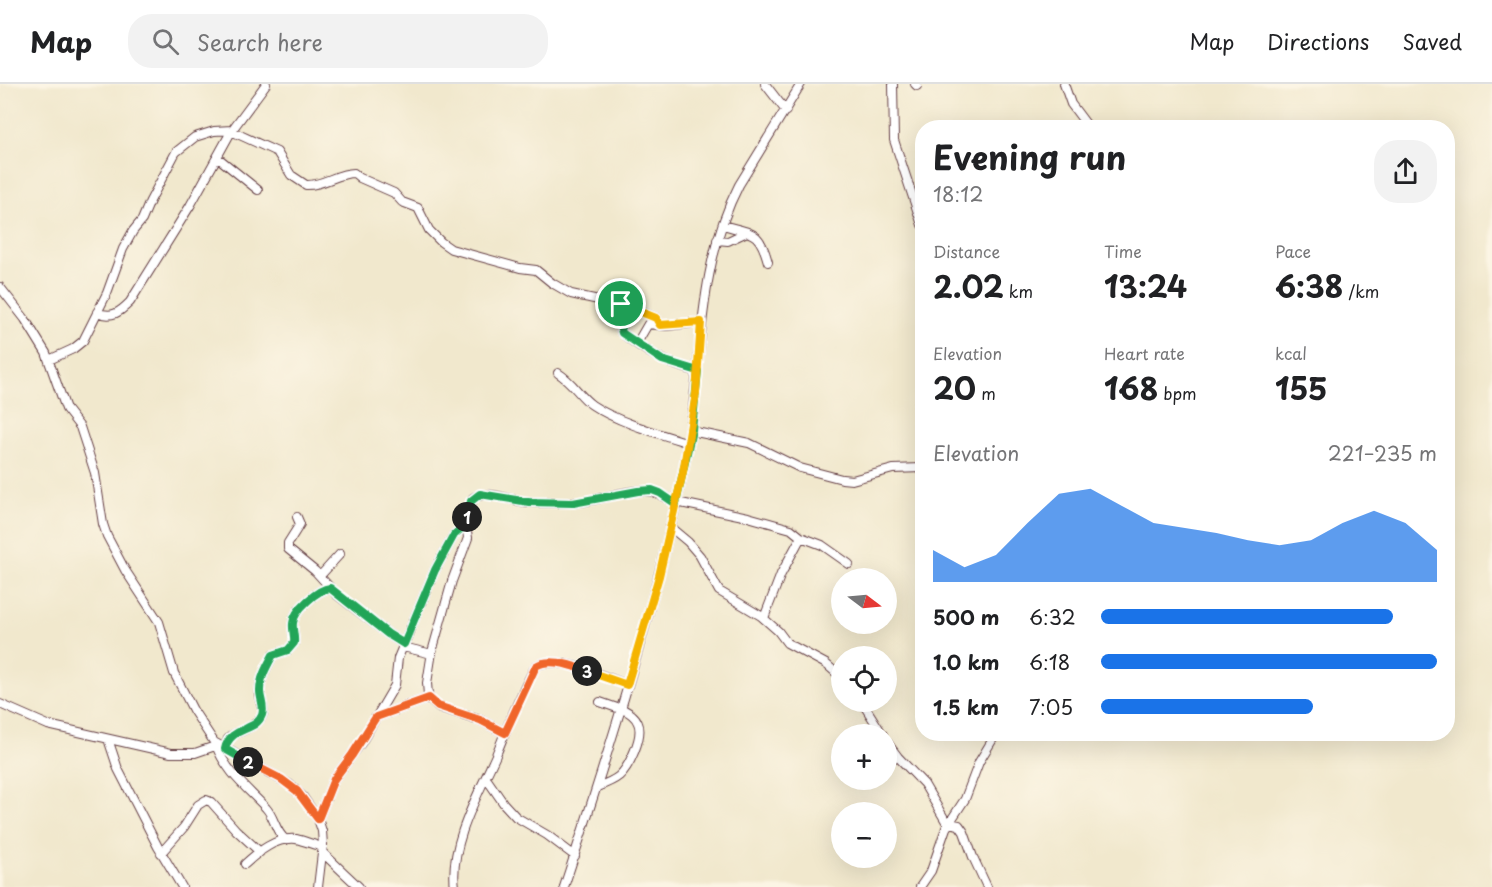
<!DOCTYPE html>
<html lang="en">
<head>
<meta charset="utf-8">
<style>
	body { margin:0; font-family:"Playpen Sans",sans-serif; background:#f2f2f2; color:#202124; height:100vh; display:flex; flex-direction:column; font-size:22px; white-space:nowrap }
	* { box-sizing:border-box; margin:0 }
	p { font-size:20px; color:#757577 }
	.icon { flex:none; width:33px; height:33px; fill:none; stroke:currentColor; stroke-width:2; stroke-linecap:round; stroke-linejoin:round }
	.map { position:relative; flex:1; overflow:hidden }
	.details { position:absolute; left:915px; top:36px; width:540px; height:621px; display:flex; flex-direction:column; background:#fff; border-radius:24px; box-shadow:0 6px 24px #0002 }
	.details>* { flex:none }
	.needle { width:39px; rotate:106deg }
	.tools { position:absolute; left:831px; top:484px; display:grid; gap:12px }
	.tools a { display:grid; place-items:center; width:66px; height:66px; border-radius:50%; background:#fff; box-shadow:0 6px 24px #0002; font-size:30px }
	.pin { position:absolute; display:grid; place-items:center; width:51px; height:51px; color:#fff; margin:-26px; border:3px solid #fff; border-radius:50%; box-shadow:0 2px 6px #0007 }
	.km { position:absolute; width:30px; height:30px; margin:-15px; border-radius:50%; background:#222; color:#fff; font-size:16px; line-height:30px; text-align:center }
	.round { display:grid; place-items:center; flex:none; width:63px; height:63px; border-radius:24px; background:#f2f2f2 }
	.head { display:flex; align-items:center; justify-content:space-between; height:102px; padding:0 18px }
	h1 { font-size:33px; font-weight:700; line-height:45px }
	.metrics { display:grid; grid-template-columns:repeat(3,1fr); gap:9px; height:102px; padding:6px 18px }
	.metrics div { display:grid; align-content:center }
	.metrics b { font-size:30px; font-weight:700 }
	.metrics small { font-size:16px; font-weight:400 }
	.metrics p { font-size:16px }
	.chart { height:168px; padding:12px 18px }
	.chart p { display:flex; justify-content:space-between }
	.chart svg { width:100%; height:108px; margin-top:6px; fill:#1a73e8; opacity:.7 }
	ul { padding:0 18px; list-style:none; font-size:20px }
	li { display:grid; grid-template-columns:96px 72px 1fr; align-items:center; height:45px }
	li i { height:15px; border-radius:8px; background:#1a73e8 }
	header { display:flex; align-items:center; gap:36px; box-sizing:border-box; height:84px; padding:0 30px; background:#fff; border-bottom:2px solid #e0e0e0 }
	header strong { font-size:28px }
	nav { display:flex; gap:33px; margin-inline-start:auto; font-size:21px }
	.search { width:420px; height:54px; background:#f2f2f2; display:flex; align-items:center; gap:15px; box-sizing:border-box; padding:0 21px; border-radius:24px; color:#757577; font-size:22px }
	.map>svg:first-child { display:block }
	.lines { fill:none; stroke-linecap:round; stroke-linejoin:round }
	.minor-casing { stroke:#633d43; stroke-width:10 }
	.minor { stroke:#fff; stroke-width:8 }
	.split-1-casing { stroke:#fff; stroke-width:12 }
	.split-2-casing { stroke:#fff; stroke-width:12 }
	.split-3-casing { stroke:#fff; stroke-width:12 }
	.split-4-casing { stroke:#fff; stroke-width:12 }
	.split-1 { stroke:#22a559; stroke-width:8 }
	.split-2 { stroke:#22a559; stroke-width:8 }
	.split-3 { stroke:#f0652b; stroke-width:8 }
	.split-4 { stroke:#f5b400; stroke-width:8 }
</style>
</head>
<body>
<header>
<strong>Map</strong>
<div class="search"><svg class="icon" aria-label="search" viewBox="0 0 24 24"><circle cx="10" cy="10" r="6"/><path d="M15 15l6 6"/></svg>Search here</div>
<nav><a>Map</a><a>Directions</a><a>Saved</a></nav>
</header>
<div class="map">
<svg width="1492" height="803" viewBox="0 0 1492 803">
	<rect width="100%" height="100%" fill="#fcf5e5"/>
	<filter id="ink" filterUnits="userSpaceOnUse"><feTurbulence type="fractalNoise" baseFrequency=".0167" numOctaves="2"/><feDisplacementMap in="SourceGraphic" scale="12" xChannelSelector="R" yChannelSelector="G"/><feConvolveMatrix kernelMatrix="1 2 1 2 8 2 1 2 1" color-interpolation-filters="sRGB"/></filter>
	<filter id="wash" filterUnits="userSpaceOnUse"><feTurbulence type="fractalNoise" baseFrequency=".008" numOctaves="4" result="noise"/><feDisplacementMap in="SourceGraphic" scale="24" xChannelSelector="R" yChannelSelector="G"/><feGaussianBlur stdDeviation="1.35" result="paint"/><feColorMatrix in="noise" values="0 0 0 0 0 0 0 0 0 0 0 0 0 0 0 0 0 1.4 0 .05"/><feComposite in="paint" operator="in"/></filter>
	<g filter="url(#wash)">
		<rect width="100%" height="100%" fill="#f1e8cd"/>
	</g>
	<g filter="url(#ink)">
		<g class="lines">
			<defs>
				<path id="minor" d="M765,0L786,27
					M893,0L894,56L922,141
					M915,0L917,2
					M1064,0L1071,20L1089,44
					M231,47L277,68L291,91L306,101C323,102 337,89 354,89L360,94L394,109L402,118L418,124L429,146L441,158L451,165L520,184L536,186L552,199L571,210L631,223L656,234L660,241
					M217,73L258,106
					M723,141C752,150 759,145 768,178
					M717,156L728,157L747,148
					M0,203L25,235L46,269L66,325L80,343L95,389L103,440L107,452L125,486L159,538L174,589L193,626L214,658L289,700L303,713L318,735L322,747L323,761L318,803
					M621,220L619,237L622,249C645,267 669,282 698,287
					M97,228C112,235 120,228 130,218L190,122L232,46L266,0
					M637,259L648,240L666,242L701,238
					M49,276L73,265L83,257L107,209L123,165L133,147L142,136L150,117L176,68L195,53L214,47L232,46
					M558,289C574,299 579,312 592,321C617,338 660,350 689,359
					M691,347L749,359L800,384L842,395L852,396L893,385L922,384
					M676,418L748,433L791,445L801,453L822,461L849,480
					M297,433L300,440L288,459V465L315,487L336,510L388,550L404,560
					M670,443L688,458L700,472L719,507L761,532L778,547L787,559L826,580L842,594
					M320,492L340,470
					M764,534L781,490L801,453
					M403,563L432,570
					M600,618L620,625
					M862,618L883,651
					M0,620L48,641L171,669H195L218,661
					M376,633L429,614
					M505,649L480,636L438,623L430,616L428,611L427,599L432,568L452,497L468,454L466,440L473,414C488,405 511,417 527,418C541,419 555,419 569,419C608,419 641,391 676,420
					M108,655L118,685L158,763L182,803
					M886,657L898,673L924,700L948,741
					M216,661C226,688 247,704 266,724C275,734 275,748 286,756
					M225,665L228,655L231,652C240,647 254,643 260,635C266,628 262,620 260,612C258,597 267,583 273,571L288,566L294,559C295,552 292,546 293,539C294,526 318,505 330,504
					M486,694L504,720L516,733L547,751L575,772
					M597,703C605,700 613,697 619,692C629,683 644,652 638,639C635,631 628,628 621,624
					M318,735L334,695L361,659L395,601L398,574L435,486L454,451L466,440
					M949,739L959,741L964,748L973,773L987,803
					M161,769L184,743L198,721L206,716L211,718L236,746L260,768
					M323,769L359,803
					M245,780C258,768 276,753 296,755C305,757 314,761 323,763
					M455,803C449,760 479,709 496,671C508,641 520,610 536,582C555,570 607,593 627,601
					M564,803C609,667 653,529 683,388C704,292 693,190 739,101L801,0
					M920,803L931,787L946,744L965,715L979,678L996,650"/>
			</defs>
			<use href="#minor" class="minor-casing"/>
			<use href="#minor" class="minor"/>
		</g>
	</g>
	<g class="lines" filter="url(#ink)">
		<defs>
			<path id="split-1" d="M467,433L471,417L480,410L529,418L573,419L638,407L652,406L660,409L676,420L692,346L698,287L662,276L622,249L619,237L621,220"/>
			<path id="split-2" d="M248,678L225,665C230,642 256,648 262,631C265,623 260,615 260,607C260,594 267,582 273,571L288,566L294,559C295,552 292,546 293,539C294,526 318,505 330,504L388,550L404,560L435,486L454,451L466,440L467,433"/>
			<path id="split-3" d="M248,678L281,695L297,707L318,735L334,695L352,671L376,633L429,614L438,622L480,636L505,649L536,582C550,573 572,582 587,587"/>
			<path id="split-4" d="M587,587L627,601L659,492L683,388L696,309L701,238L660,241L656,234L621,220"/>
		</defs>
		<use href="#split-1" class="split-1-casing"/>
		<use href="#split-2" class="split-2-casing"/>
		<use href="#split-3" class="split-3-casing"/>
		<use href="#split-4" class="split-4-casing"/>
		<use href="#split-1" class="split-1"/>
		<use href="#split-2" class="split-2"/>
		<use href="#split-3" class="split-3"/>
		<use href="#split-4" class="split-4"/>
	</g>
</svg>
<div class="tools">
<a><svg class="needle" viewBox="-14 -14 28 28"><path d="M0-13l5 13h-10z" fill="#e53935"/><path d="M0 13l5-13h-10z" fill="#757577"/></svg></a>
<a><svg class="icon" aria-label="locate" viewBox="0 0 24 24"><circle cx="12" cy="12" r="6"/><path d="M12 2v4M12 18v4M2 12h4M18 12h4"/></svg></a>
<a>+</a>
<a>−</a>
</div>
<div class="pin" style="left:621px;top:220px;background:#1e9e55"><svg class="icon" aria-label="arrive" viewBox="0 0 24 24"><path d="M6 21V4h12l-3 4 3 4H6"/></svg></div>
<b class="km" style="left:467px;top:433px">1</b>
<b class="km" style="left:248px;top:678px">2</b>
<b class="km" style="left:587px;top:587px">3</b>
<section class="details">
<div class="head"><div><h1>Evening run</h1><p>18:12</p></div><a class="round"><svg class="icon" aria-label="share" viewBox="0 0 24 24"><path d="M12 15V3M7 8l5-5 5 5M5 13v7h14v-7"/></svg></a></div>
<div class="metrics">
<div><p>Distance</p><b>2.02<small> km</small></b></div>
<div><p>Time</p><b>13:24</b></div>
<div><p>Pace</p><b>6:38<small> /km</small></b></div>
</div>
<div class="metrics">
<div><p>Elevation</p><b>20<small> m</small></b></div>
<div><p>Heart rate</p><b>168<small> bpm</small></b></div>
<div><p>kcal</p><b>155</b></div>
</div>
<div class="chart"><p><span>Elevation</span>221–235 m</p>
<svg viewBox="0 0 160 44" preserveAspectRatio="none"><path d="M0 44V31L10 38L20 33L30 20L40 8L50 6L60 13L70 20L80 22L90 24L100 27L110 29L120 27L130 20L140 15L150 20L160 31V44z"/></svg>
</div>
<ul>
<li><b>500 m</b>6:32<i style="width:87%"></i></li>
<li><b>1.0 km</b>6:18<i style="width:100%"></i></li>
<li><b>1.5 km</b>7:05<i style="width:63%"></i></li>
</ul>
</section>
</div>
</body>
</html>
